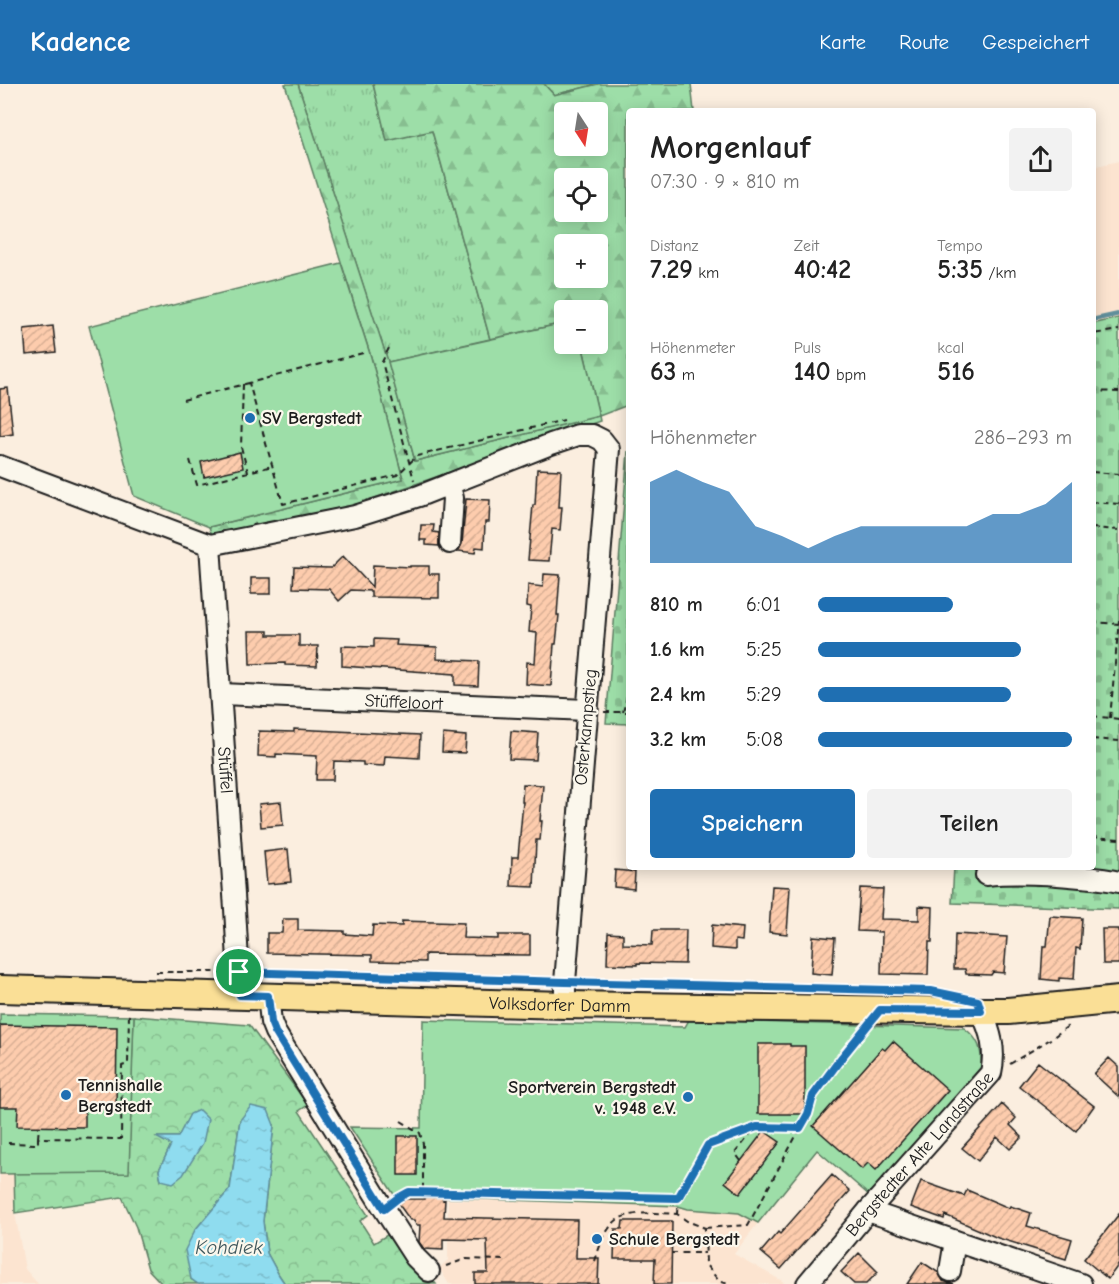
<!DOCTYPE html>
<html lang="de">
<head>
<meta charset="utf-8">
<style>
	body { margin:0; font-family:"Comic Neue",sans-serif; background:#f2f2f2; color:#222; height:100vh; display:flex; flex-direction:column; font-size:22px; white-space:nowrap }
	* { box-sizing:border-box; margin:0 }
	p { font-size:20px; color:#767676 }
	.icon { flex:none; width:33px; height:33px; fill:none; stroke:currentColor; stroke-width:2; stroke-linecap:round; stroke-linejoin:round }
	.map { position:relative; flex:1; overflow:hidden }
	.details { position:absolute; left:626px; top:24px; width:470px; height:762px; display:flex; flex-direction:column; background:#fff; border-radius:6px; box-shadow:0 3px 15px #0003 }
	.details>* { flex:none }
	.needle { width:39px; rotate:168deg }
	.fabs { position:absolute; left:554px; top:18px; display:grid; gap:12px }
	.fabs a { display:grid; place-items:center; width:54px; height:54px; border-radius:6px; background:#fff; box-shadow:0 3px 15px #0003; font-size:30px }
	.pin { position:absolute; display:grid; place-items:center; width:51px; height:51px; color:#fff; margin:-26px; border:3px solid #fff; border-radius:50%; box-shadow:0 2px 6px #0007 }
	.round { display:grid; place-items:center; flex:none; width:63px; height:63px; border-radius:6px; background:#f2f2f2 }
	.head { display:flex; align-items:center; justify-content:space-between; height:102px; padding:0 24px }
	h1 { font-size:33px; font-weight:700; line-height:45px }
	.figures { display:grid; grid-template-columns:repeat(3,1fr); gap:9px; height:102px; padding:6px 24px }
	.figures div { display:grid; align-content:center }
	.figures b { font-size:26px; font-weight:700 }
	.figures small { font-size:16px; font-weight:400 }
	.figures p { font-size:16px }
	.chart { height:168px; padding:12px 24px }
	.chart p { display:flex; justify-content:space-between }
	.chart svg { width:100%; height:108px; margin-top:6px; fill:#1f6fb2; opacity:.7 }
	.action { display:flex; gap:12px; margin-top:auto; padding:12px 24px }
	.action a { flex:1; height:69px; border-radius:6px; background:#1f6fb2; color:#fff; font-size:24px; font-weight:700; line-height:69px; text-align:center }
	.action a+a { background:#f2f2f2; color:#222 }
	ul { padding:0 24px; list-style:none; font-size:20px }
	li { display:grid; grid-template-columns:96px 72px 1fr; align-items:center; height:45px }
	li i { height:15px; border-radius:8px; background:#1f6fb2 }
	header { display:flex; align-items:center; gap:36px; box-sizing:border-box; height:84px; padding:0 30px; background:#1f6fb2; color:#fff }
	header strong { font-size:28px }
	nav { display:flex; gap:33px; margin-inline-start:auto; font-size:21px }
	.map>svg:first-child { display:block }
	.built { fill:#fce4d0 }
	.grass { fill:url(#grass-tufts); stroke:#5c7d62; stroke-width:1.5 }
	.forest { fill:url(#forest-firs); stroke:#5c7d62; stroke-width:1.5; fill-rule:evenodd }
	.cemetery { fill:url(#cemetery-stones); stroke:#5c7d62; stroke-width:1.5 }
	.park { fill:url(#park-crowns); stroke:#5c7d62; stroke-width:1.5; fill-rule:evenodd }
	.pitch { fill:#9ddea8; stroke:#5c7d62; stroke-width:1.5 }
	.water { fill:url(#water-ripples); stroke:#618f9b; stroke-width:1.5 }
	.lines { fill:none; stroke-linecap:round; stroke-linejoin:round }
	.stream { stroke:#618f9b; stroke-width:4.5 }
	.building { fill:url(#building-hatch); stroke:#1c1c1c; stroke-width:1.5 }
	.minor-casing { stroke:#1c1c1c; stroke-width:24 }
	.major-casing { stroke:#1c1c1c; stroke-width:30 }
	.path { stroke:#1c1c1c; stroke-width:2; stroke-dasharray:6 4.5; stroke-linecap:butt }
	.minor { stroke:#fbf7ec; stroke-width:20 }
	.major { stroke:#fadf96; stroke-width:26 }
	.route-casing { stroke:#fff; stroke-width:12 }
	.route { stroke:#1f6fb2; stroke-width:8 }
	.poi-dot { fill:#1f6fb2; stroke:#fbf7ec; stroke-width:2 }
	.labels { text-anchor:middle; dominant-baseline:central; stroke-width:4.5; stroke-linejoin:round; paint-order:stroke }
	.poi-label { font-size:18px; font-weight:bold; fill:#1c1c1c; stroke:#fbf7ec; text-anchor:start }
	.street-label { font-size:18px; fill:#1c1c1c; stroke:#fbf7ec }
	.water-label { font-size:20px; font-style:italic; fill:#3e565b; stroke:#fbf7ec }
</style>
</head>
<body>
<header>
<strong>Kadence</strong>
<nav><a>Karte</a><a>Route</a><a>Gespeichert</a></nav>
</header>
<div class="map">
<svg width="1119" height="1200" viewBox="0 0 1119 1200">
	<defs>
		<pattern id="grass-tufts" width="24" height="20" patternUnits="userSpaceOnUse" patternTransform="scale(1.5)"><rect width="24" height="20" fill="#9ddea8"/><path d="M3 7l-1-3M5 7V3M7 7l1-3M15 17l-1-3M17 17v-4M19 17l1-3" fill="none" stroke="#87be90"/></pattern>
		<pattern id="forest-firs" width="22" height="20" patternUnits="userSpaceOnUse" patternTransform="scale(1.5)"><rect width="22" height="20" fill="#9ddea8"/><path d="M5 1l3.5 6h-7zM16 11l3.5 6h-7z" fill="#87be90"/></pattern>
		<pattern id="cemetery-stones" width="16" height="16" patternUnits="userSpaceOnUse" patternTransform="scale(1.5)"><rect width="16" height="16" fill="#9ddea8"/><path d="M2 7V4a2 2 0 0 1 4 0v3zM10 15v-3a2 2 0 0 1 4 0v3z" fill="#87be90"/></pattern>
		<pattern id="park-crowns" width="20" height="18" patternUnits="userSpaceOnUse" patternTransform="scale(1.5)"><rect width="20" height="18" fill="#9ddea8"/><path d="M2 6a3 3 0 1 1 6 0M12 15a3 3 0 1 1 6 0" fill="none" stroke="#87be90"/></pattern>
		<pattern id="water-ripples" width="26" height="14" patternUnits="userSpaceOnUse" patternTransform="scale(1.5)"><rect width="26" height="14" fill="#8fdcef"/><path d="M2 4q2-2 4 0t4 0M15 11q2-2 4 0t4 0" fill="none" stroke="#7bbccc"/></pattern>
		<pattern id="building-hatch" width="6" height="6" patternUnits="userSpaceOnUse" patternTransform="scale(1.5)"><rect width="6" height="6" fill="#fdccad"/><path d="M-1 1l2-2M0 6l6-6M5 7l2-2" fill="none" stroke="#d8af94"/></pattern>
	</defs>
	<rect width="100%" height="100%" fill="#fbeedf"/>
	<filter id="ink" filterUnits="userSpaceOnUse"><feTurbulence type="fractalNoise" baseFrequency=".0167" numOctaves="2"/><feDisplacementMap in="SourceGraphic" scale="12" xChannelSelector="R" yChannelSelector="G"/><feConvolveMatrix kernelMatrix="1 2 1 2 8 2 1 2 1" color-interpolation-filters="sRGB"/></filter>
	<g filter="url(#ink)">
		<path class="built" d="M1119,77V234L1092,240V83Z
			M14,1089L15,1129L25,1185L38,1200H0V1090Z
			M448,1115L678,1122L688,1125L739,1129L758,1139L734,1170L784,1198L782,1200H449L439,1184L448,1176Z"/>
		<path class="grass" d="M298,0H373L387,56L432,47L490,255L388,278Z
			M544,0H598L554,11Z"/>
		<path class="forest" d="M285,0H298L388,277L415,377L599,332L582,260H597V226H564V239L490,255L432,47L387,57L373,0H544L554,11L598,0H691L694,27H628V321L599,332L600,337L354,421L212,451L209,443L403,395L371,273ZM564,28H597V62H564ZM564,94H597V128H564ZM564,160H597V194H564Z"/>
		<path class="cemetery" d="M1119,234V825L952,819L954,783H1092V240Z
			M628,367V640L606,639Z"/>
		<path class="park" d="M134,932L249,941L308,1021L299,1027L368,1131L360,1137L374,1159L392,1148L436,1200H285L279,1191L267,1169L263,1137L274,1041L240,1036L230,1105L195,1146L191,1195L198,1200H162L148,1185L136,1143L122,1113L15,1129L14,1089H128ZM190,1031L161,1096L159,1086L171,1061L157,1053H178Z"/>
		<path class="pitch" d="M341,179L371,273L403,395L209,443L134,412L89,242Z
			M564,239V260H582L599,332L415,377L388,278Z
			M0,930L134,932L129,1089L0,1090Z
			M423,936L685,943L689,936L964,944C979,955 982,965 981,983L870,1112L817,1066L758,1139L739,1129L688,1125L678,1122L395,1112L350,1043L421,1044Z"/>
		<path class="water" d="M251,1022L268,1026L274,1041L263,1137L267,1169L279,1191L285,1200H198L191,1195L185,1166L195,1146L230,1105L240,1036Z
			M199,1026L208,1035L203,1059L183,1091L173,1099L161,1096L159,1086L171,1061L156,1053H178L190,1030Z"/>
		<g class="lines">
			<path class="stream" d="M1092,236L1119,230"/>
		</g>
		<path class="building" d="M53,242L56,268L26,271L24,245Z
			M8,304L13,350L0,352V305Z
			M240,368L243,384L204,393L201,378Z
			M537,385L561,386L559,423H562L560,446L552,445L549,477L528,476L533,421H535Z
			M466,415L490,416L489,438H485L484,464L476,463L475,469L458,467L462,460Z
			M421,441H434L433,448L439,449V462L426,461V456H420Z
			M343,472L372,503L373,481L410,483V482H429V490H439V514L371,513V507L351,506L339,517L329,505L293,504L294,483L331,484Z
			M544,490L560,491L557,531H559L556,560H554L551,602L526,600L527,578L535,579L537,549L529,548L531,523L527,522L528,501L543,503Z
			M251,494H271V510H251Z
			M249,547H268V551H299V562H318L317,582L285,581V579L250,580Z
			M374,555L397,556L396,561L437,563V575L479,577L478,602L455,601V590L342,582V562L374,563Z
			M294,645L420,651L419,674L385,672L384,682L363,681V678L334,677L333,696H316L317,672L276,670V673L258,672L259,647L294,648Z
			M511,647L538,649L536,676L509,675Z
			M443,650L466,652L465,669L442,668Z
			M523,700L543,701L540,737H542L540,756H536L534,803L511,802L512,773H518L523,718H522Z
			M281,718L283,741L261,743L259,720Z
			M288,765L291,798L267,800L264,768Z
			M615,786L635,788L634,805L614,803Z
			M772,802L790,803L787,850L769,848Z
			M860,804L883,805L881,835L919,836V822L933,823L932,858H929L928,891L881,890L882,848L857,847Z
			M1050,832L1082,834L1080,865L1076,864L1074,895L1059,894V897L1041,895L1043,862H1047Z
			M283,835H298V846L344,847V850L372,852L373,841L402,842V837L464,839L463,854L498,855V851H530V871L425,870V878L372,877V871L267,869V849H282Z
			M712,841L743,844L742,857L735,856V866L711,864Z
			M1102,845H1119V880H1103Z
			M653,846H686L685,880L637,879V881L607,880L608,849L623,850V860L652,861Z
			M955,850L1007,853L1004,889L993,888L991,891L966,890L965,885H954Z
			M813,852L835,854L832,891L811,889Z
			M0,941L117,943L116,1025L85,1024V1043L17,1042L18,1023H0Z
			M893,957L948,1006L876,1086L868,1079L862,1085L813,1042L882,964L885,966Z
			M758,960H790V962H805V1030H758Z
			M1109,974L1119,983V1013L1094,990Z
			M1038,978L1094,1022L1076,1047L1019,1002Z
			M1002,1020L1016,1034L1010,1041L1022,1053L1010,1065L997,1053L978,1077L962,1064Z
			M764,1047L780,1058L740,1110L725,1098Z
			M398,1052H417V1091H398Z
			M832,1091L850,1107L781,1185L761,1168L778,1148L780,1150Z
			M921,1097L964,1112L967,1106L1009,1124L1010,1122L1031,1129L1027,1142L1072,1155L1066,1175L998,1154L945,1131L944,1135L911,1123Z
			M424,1113H443V1116L445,1115L444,1133L577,1136L576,1174H599L598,1200H475V1189H488L487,1156L443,1155V1166L424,1165L419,1158L420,1141H416L414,1136H410L395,1115H424Z
			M1119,1130V1180L1108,1195L1084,1175Z
			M623,1137H672L671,1200H654L655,1175H614L615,1145H622Z
			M859,1169L878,1188L866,1200H854L841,1188Z
			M922,1178L939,1189L943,1197L954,1200H907Z"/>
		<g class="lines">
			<defs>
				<g id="minor">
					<path id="s1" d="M0,382L210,461L235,825L240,911"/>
					<path d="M449,400L453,414L450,459"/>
					<path d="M210,461L355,432L419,412L551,360L578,351H592L602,356L609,365L565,898V921"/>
					<path id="s2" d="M221,610L587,626"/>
					<path d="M986,791C1017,788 1050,790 1081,793C1094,794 1107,795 1119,798"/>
					<path d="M268,912L271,938L275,948L384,1125L415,1173L429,1187"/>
					<path d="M868,1127L1081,1200"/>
					<path d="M950,1187L955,1157"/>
					<path id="s3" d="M807,1200L868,1127L991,989C996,966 991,948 981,927"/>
				</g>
				<g id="major">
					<path id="s4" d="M0,905L565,921L981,927H1008L1119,916"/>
				</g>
			</defs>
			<use href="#minor" class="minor-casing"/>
			<use href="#major" class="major-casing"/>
			<path class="path" d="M389,264L382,278L414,396
				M1092,268L1093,250L1119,246
				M363,269L249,299L283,420L397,391L417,372L564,336
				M243,300L241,363L248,388
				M1092,307L1119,308
				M183,316L249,299
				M190,376L197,401L272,382
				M1092,388L1119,390
				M1092,418L1119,420
				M1092,444L1119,446
				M1092,538L1119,540
				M604,628H628
				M623,628L628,609
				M1092,632L1119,635
				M1110,634L1119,536
				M1092,655L1119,657
				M1092,753L1119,755
				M156,888H222
				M255,889L549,898
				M582,899L714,902
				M1010,980L1052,954L1068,942
				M401,1037L420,1049L423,1060V1108
				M38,1054L39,1042
				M8,1059L38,1060V1054L121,1055L122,982L128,980L129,930
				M741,1077L735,1069L755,1045
				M397,1115L409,1108L678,1114L708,1061L757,1043L800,1044
				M677,1130L678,1114
				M705,1144L748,1141L808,1030L813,1012L842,973L865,945
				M671,1169H705
				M595,1177C599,1164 605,1145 617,1136C629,1127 662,1129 677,1130L687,1137L705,1144L706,1181L719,1197L728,1200
				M446,1182L466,1175L507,1176"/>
			<use href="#minor" class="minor"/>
			<use href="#major" class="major"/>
		</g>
	</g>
	<g class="lines" filter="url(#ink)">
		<defs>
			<path id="route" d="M239,888L565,898L931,907L978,917L981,927L880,926L842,973L813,1012L808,1030L800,1044L757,1043L708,1061L678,1114L409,1108L398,1114L384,1125L275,948L271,938L268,912L240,911Z"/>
		</defs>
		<use href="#route" class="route-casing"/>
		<use href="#route" class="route"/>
	</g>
	<g class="poi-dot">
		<circle cx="250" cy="334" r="6"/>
		<circle cx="66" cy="1011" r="6"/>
		<circle cx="688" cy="1013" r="6"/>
		<circle cx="597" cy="1155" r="6"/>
	</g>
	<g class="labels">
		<g class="poi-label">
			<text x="262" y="334">SV Bergstedt</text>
			<text x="78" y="1001">Tennishalle<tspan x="78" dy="21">Bergstedt</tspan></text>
			<text x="676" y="1003" text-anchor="end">Sportverein Bergstedt<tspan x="676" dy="21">v. 1948 e.V.</tspan></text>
			<text x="609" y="1155">Schule Bergstedt</text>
		</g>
		<g class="street-label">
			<text stroke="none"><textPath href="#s2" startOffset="183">Stüffeloort</textPath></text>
			<text transform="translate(586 643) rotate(-85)">Osterkampstieg</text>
			<text stroke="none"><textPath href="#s1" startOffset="450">Stüffel</textPath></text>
			<text stroke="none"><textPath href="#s4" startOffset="560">Volksdorfer Damm</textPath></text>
			<text stroke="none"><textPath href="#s3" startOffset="172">Bergstedter Alte Landstraße</textPath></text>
		</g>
		<g class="water-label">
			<text x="229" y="1163">Kohdiek</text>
		</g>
	</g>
</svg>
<div class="fabs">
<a><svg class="needle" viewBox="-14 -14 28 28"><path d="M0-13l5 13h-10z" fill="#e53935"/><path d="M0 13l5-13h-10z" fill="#767676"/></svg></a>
<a><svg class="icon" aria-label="locate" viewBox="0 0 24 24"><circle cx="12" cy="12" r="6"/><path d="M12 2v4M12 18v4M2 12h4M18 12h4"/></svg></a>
<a>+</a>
<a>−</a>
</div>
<div class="pin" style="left:239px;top:888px;background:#1e9e55"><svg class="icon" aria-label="arrive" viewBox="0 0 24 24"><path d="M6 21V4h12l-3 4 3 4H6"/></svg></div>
<section class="details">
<div class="head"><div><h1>Morgenlauf</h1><p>07:30 · 9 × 810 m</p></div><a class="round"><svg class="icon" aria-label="share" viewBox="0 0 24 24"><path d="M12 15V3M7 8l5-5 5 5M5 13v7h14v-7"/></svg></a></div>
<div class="figures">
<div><p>Distanz</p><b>7.29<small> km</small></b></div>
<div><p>Zeit</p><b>40:42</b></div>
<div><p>Tempo</p><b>5:35<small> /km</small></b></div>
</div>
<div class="figures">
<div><p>Höhenmeter</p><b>63<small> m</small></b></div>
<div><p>Puls</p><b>140<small> bpm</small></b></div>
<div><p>kcal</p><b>516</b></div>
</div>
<div class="chart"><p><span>Höhenmeter</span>286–293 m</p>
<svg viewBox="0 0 160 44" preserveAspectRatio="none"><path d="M0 44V11L10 6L20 11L30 15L40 29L50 33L60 38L70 33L80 29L90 29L100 29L110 29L120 29L130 24L140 24L150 20L160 11V44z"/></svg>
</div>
<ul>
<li><b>810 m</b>6:01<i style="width:53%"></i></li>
<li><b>1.6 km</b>5:25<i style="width:80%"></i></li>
<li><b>2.4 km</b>5:29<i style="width:76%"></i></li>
<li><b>3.2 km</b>5:08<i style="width:100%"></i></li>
</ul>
<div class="action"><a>Speichern</a><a>Teilen</a></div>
</section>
</div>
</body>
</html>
